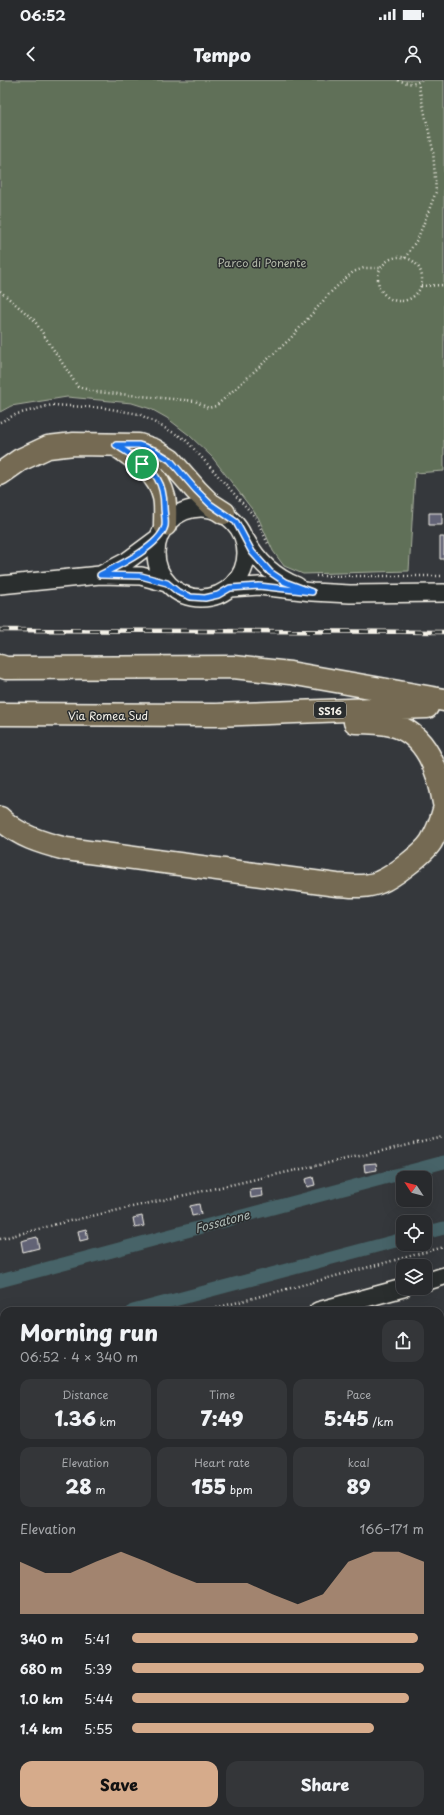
<!DOCTYPE html>
<html lang="en">
<head>
<meta charset="utf-8">
<style>
	body { margin:0; font-family:"Playpen Sans",sans-serif; background:#343639; color:#f1f3f6; height:100vh; display:flex; flex-direction:column; font-size:15px; white-space:nowrap }
	* { box-sizing:border-box; margin:0 }
	p { font-size:13px; color:#a5a7aa }
	.icon { flex:none; width:22px; height:22px; fill:none; stroke:currentColor; stroke-width:2; stroke-linecap:round; stroke-linejoin:round }
	.map { position:relative; flex:1; overflow:hidden }
	.sheet { position:absolute; left:0px; top:1227px; width:444px; height:508px; display:flex; flex-direction:column; background:#282a2d; border-radius:12px 12px 0 0; box-shadow:0 4px 16px #0002,0 0 0 1px #444649 }
	.sheet>* { flex:none }
	.needle { width:26px; rotate:306deg }
	.controls { position:absolute; left:396px; top:1091px; display:grid; gap:8px }
	.controls a { display:grid; place-items:center; width:36px; height:36px; border-radius:8px; background:#282a2d; box-shadow:0 4px 16px #0002,0 0 0 1px #444649; font-size:20px }
	.pin { position:absolute; display:grid; place-items:center; width:34px; height:34px; color:#fff; margin:-17px; border:2px solid #fff; border-radius:50%; box-shadow:0 1px 4px #0007 }
	.round { display:grid; place-items:center; flex:none; width:42px; height:42px; border-radius:12px; background:#343639 }
	.head { display:flex; align-items:center; justify-content:space-between; height:68px; padding:0 20px }
	h1 { font-size:22px; font-weight:800; line-height:30px }
	.figures { display:grid; grid-template-columns:repeat(3,1fr); gap:6px; height:68px; padding:4px 20px }
	.figures div { display:grid; align-content:center; border-radius:10px; background:#343639; text-align:center }
	.figures b { font-size:20px; font-weight:800 }
	.figures small { font-size:11px; font-weight:400 }
	.figures p { font-size:11px }
	.chart { height:112px; padding:8px 20px }
	.chart p { display:flex; justify-content:space-between }
	.chart svg { width:100%; height:72px; margin-top:4px; fill:#d6ab8b; opacity:.7 }
	.cta { display:flex; gap:8px; margin-top:auto; padding:8px 20px }
	.cta a { flex:1; height:46px; border-radius:12px; background:#d6ab8b; color:#111; font-size:16px; font-weight:800; line-height:46px; text-align:center }
	.cta a+a { background:#343639; color:#f1f3f6 }
	ul { padding:0 20px; list-style:none; font-size:13px }
	li { display:grid; grid-template-columns:64px 48px 1fr; align-items:center; height:30px }
	li i { height:10px; border-radius:5px; background:#d6ab8b }
	.status { display:flex; justify-content:space-between; align-items:center; height:28px; padding:0 20px; background:#282a2d; direction:ltr }
	.status svg { height:11px; fill:currentColor }
	header { display:flex; justify-content:space-between; align-items:center; height:52px; padding:0 20px; background:#282a2d; font-size:18px; font-weight:800 }
	.map>svg:first-child { display:block }
	.green { fill:#607058; stroke:#aab0a0 }
	.lines { fill:none; stroke-linecap:round; stroke-linejoin:round }
	.canal { stroke:#466467; stroke-width:13 }
	.building { fill:#626476; stroke:#f4f1e8 }
	.minor-casing { stroke:#f4f1e8; stroke-width:20 }
	.major-casing { stroke:#f4f1e8; stroke-width:25 }
	.path { stroke:#f4f1e8; stroke-width:2.5; stroke-dasharray:1 3; stroke-linecap:butt }
	.minor { stroke:#2a2d2e; stroke-width:17 }
	.major { stroke:#756b52; stroke-width:22 }
	.rail-casing { stroke:#f4f1e8; stroke-width:4.5 }
	.rail { stroke:#2a2d2e; stroke-width:3; stroke-dasharray:9; stroke-linecap:butt }
	.route-casing { stroke:#fff; stroke-width:8 }
	.route { stroke:#1a73e8; stroke-width:5 }
	.labels { text-anchor:middle; dominant-baseline:central; stroke-width:3; stroke-linejoin:round; paint-order:stroke }
	.shield { fill:#2a2d2e; stroke:#b7b6b0; stroke-width:1 }
	.shield-label { font-size:10px; font-weight:bold; fill:#f4f1e8 }
	.park-label { font-size:11px; fill:#b1b7a7; stroke:#2a2d2e }
	.street-label { font-size:11px; fill:#f4f1e8; stroke:#2a2d2e }
	.water-label { font-size:12px; font-style:italic; fill:#aeb9b4; stroke:#2a2d2e }
</style>
</head>
<body>
<div class="status"><b>06:52</b><svg viewBox="0 0 49 12"><path d="M0 12V9h3v3zM5 12V6h3v6zM10 12V3h3v9zM15 12V0h3v12zM26 1h20v11H26zM47 4h2v5h-2z"/></svg></div>
<header><svg class="icon" aria-label="back" viewBox="0 0 24 24"><path d="M15 5l-7 7 7 7"/></svg>Tempo<svg class="icon" aria-label="person" viewBox="0 0 24 24"><circle cx="12" cy="8" r="4"/><path d="M4 21q1-7 8-7t8 7"/></svg></header>
<div class="map">
<svg width="444" height="1735" viewBox="0 0 444 1735">
	<rect width="100%" height="100%" fill="#35383c"/>
	<filter id="ink" filterUnits="userSpaceOnUse"><feTurbulence type="fractalNoise" baseFrequency=".025" numOctaves="2"/><feDisplacementMap in="SourceGraphic" scale="8" xChannelSelector="R" yChannelSelector="G"/><feConvolveMatrix kernelMatrix="1 2 1 2 8 2 1 2 1" color-interpolation-filters="sRGB"/></filter>
	<g filter="url(#ink)">
		<path class="green" d="M0,0H444V391L415,393L409,491L303,494L284,486L273,471L258,437L212,377L189,355L167,338L151,329L132,323L67,317L11,326L0,332Z"/>
		<g class="lines">
			<path class="canal" d="M425,1153L444,1148
				M0,1201L444,1082
				M133,1231L403,1159
				M0,1266L4,1265"/>
		</g>
		<path class="building" d="M429,433H442V445H429Z
			M440,457H444V479H440Z
			M376,1083L377,1090L365,1092L364,1084Z
			M313,1097L315,1105L307,1107L305,1099Z
			M262,1109L263,1116L251,1118L250,1110Z
			M199,1124L201,1134L192,1136L190,1126Z
			M142,1136L144,1146L135,1148L133,1138Z
			M86,1149L88,1159L80,1161L78,1151Z
			M37,1157L39,1168L23,1172L21,1161Z
			M4,1645V1694L0,1695V1646Z
			M442,1665L444,1694L440,1695V1666Z
			M0,1730L54,1731V1735H0Z
			M404,1731H412V1735H404Z"/>
		<g class="lines">
			<defs>
				<path id="minor" d="M156 473a45 45 0 1 1 90 0a45 45 0 1 1-90 0Z
					M246,460C258,482 274,497 297,506
					M102,494L127,481L158,458
					M0,505L100,495L141,496L167,503
					M230,508L259,506L312,512L350,514L444,513
					M425,1202L444,1196
					M318,1231L403,1208
					M87,1735V1731"/>
				<path id="major" d="M116,365C136,379 158,392 164,417C166,426 165,436 165,445
					M0,394L20,380L48,367L74,364L139,365L154,370L170,380L196,410L210,424L224,433
					M0,586L6,588L233,587L290,593L444,620
					M0,634L216,635L427,627
					M355,642C367,642 380,642 392,645C426,653 439,692 444,723
					M0,738C18,756 42,763 66,769L337,805C351,806 367,808 380,802C393,797 424,773 431,762C437,752 441,741 444,730"/>
			</defs>
			<use href="#minor" class="minor-casing"/>
			<use href="#major" class="major-casing"/>
			<path class="path" d="M398,0C406,3 414,6 421,0
				M378 199a22 22 0 1 1 44 0a22 22 0 1 1-44 0Z
				M405,178L418,158L436,112L433,70L418,3
				M421,206L444,205
				M0,211L34,240L78,307L97,312L195,321L208,328L216,326L290,259L330,213L344,200L353,192L364,188H381
				M0,342L17,334L52,325L105,328L139,334L185,359L256,438L269,466
				M316,496H444
				M0,1159L65,1142L444,1057
				M205,1231L444,1167
				M0,1284L4,1283"/>
			<use href="#minor" class="minor"/>
			<use href="#major" class="major"/>
			<defs>
				<path id="rail" d="M0,550L444,552"/>
			</defs>
			<use href="#rail" class="rail-casing"/>
			<use href="#rail" class="rail"/>
		</g>
	</g>
	<g class="lines" filter="url(#ink)">
		<defs>
			<path id="route" d="M116,365H139L154,370L170,380L196,410L210,424L236,442L252,472L270,492L285,502L312,512L259,506L230,508L218,515L205,518L191,517L178,512L167,503L141,496L100,495C118,486 160,466 165,446C166,440 164,433 164,427C164,418 162,406 157,398C148,384 129,374 116,365Z"/>
		</defs>
		<use href="#route" class="route-casing"/>
		<use href="#route" class="route"/>
	</g>
	<g class="labels">
		<rect class="shield" x="314" y="622" width="32" height="16" rx="3"/>
		<g class="shield-label">
			<text x="330" y="630">SS16</text>
		</g>
		<g class="park-label">
			<text x="262" y="182">Parco di Ponente</text>
		</g>
		<g class="street-label">
			<text x="108" y="635">Via Romea Sud</text>
		</g>
		<g class="water-label">
			<text transform="translate(222 1141) rotate(-15)">Fossatone</text>
		</g>
	</g>
</svg>
<div class="controls">
<a><svg class="needle" viewBox="-14 -14 28 28"><path d="M0-13l5 13h-10z" fill="#e53935"/><path d="M0 13l5-13h-10z" fill="#a5a7aa"/></svg></a>
<a><svg class="icon" aria-label="locate" viewBox="0 0 24 24"><circle cx="12" cy="12" r="6"/><path d="M12 2v4M12 18v4M2 12h4M18 12h4"/></svg></a>
<a><svg class="icon" aria-label="layers" viewBox="0 0 24 24"><path d="M12 4l9 5-9 5-9-5zM3 14l9 5 9-5"/></svg></a>
</div>
<div class="pin" style="left:142px;top:384px;background:#1e9e55"><svg class="icon" aria-label="arrive" viewBox="0 0 24 24"><path d="M6 21V4h12l-3 4 3 4H6"/></svg></div>
<section class="sheet">
<div class="head"><div><h1>Morning run</h1><p>06:52 · 4 × 340 m</p></div><a class="round"><svg class="icon" aria-label="share" viewBox="0 0 24 24"><path d="M12 15V3M7 8l5-5 5 5M5 13v7h14v-7"/></svg></a></div>
<div class="figures">
<div><p>Distance</p><b>1.36<small> km</small></b></div>
<div><p>Time</p><b>7:49</b></div>
<div><p>Pace</p><b>5:45<small> /km</small></b></div>
</div>
<div class="figures">
<div><p>Elevation</p><b>28<small> m</small></b></div>
<div><p>Heart rate</p><b>155<small> bpm</small></b></div>
<div><p>kcal</p><b>89</b></div>
</div>
<div class="chart"><p><span>Elevation</span>166–171 m</p>
<svg viewBox="0 0 160 44" preserveAspectRatio="none"><path d="M0 44V12L10 19L20 19L30 12L40 6L50 12L60 19L70 25L80 25L90 25L100 32L110 38L120 32L130 12L140 6L150 6L160 12V44z"/></svg>
</div>
<ul>
<li><b>340 m</b>5:41<i style="width:98%"></i></li>
<li><b>680 m</b>5:39<i style="width:100%"></i></li>
<li><b>1.0 km</b>5:44<i style="width:95%"></i></li>
<li><b>1.4 km</b>5:55<i style="width:83%"></i></li>
</ul>
<div class="cta"><a>Save</a><a>Share</a></div>
</section>
</div>
</body>
</html>
